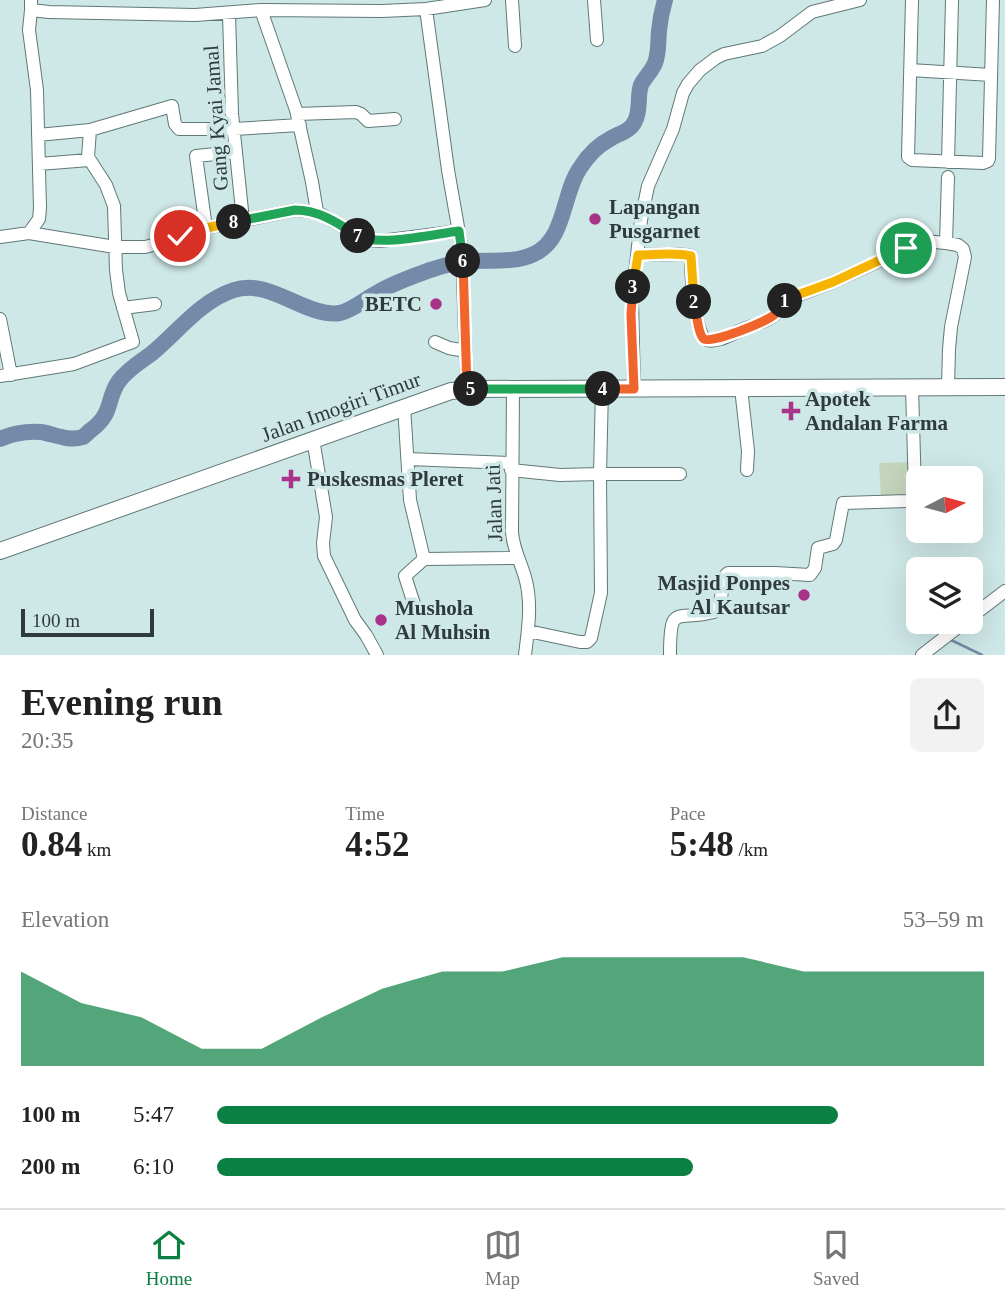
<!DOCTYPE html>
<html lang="en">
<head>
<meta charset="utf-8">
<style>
	body { margin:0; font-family:"Times New Roman",serif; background:#f2f2f2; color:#222; height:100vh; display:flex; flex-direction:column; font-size:26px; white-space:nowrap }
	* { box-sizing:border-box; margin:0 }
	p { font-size:23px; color:#767676 }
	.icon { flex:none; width:38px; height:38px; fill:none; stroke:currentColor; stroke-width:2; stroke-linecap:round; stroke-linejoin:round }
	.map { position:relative; height:655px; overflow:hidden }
	.sheet { display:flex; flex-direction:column; background:#fff; flex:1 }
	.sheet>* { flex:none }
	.needle { width:46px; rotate:84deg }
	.tools { position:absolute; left:906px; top:466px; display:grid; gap:14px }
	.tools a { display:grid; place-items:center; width:77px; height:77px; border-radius:10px; background:#fff; box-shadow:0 7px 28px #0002; font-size:35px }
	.scale { position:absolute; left:21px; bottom:18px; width:133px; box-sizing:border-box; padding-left:7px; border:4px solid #2f3a3a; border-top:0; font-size:19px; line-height:24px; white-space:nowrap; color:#2f3a3a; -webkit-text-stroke:5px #cee8e7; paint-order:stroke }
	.pin { position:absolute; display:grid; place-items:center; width:60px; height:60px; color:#fff; margin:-30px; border:4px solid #fff; border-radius:50%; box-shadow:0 2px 7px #0007 }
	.km { position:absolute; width:35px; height:35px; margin:-18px; border-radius:50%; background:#222; color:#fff; font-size:19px; line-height:35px; text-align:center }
	.round { display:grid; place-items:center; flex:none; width:74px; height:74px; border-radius:10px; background:#f2f2f2 }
	.head { display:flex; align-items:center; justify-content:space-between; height:119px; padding:0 21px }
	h1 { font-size:38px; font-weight:700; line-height:52px }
	.stats { display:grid; grid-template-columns:repeat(3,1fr); gap:10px; height:119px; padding:7px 21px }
	.stats div { display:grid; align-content:center }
	.stats b { font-size:35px; font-weight:700 }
	.stats small { font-size:19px; font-weight:400 }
	.stats p { font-size:19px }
	.chart { height:196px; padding:14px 21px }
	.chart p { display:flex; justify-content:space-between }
	.chart svg { width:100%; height:126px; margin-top:7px; fill:#0b8043; opacity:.7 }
	ul { padding:0 21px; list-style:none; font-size:23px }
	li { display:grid; grid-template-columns:112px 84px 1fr; align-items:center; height:52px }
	li i { height:18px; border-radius:9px; background:#0b8043 }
	.tabs { display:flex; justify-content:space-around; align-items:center; height:98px; border-top:2px solid #e0e0e0; background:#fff; font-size:19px; color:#767676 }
	.tabs a { display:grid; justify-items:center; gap:4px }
	.tabs .current { color:#0b8043 }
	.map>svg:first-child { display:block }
	.green { fill:#c4d5bc }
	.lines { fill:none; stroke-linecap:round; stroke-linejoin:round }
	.stream { stroke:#738ba8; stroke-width:2.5 }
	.river { stroke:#738ba8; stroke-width:16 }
	.minor-casing { stroke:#607877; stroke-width:14 }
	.major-casing { stroke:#607877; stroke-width:18 }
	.minor { stroke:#fff; stroke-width:12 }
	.major { stroke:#fff; stroke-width:16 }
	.split-1-casing { stroke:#fff; stroke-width:14 }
	.split-2-casing { stroke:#fff; stroke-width:14 }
	.split-3-casing { stroke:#fff; stroke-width:14 }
	.split-4-casing { stroke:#fff; stroke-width:14 }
	.split-5-casing { stroke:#fff; stroke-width:14 }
	.split-6-casing { stroke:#fff; stroke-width:14 }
	.split-7-casing { stroke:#fff; stroke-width:14 }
	.split-8-casing { stroke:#fff; stroke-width:14 }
	.split-9-casing { stroke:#fff; stroke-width:14 }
	.split-1 { stroke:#f5b400; stroke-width:9 }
	.split-2 { stroke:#f0652b; stroke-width:9 }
	.split-3 { stroke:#f5b400; stroke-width:9 }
	.split-4 { stroke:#f0652b; stroke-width:9 }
	.split-5 { stroke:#22a559; stroke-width:9 }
	.split-6 { stroke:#f0652b; stroke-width:9 }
	.split-7 { stroke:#22a559; stroke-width:9 }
	.split-8 { stroke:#22a559; stroke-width:9 }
	.split-9 { stroke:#f5b400; stroke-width:9 }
	.poi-dot { fill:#aa338a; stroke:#cee8e7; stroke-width:2.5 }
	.labels { text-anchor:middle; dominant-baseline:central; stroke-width:7; stroke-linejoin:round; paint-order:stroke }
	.street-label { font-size:21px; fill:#2f3a3a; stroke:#cee8e7 }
	.poi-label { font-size:21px; font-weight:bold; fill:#2f3a3a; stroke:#cee8e7; text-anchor:start }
</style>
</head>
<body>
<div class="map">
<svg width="1005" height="655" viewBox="0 0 1005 655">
	<rect width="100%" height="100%" fill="#cee8e7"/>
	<path class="green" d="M912,462L911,498L881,499L879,463Z"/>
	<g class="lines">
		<path class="stream" d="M951,640L982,655"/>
		<path class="river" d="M0,439C13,433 27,431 41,432C54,434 69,442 83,437C86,435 88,432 91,430C114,413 106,399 119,381C127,370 140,362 151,354C178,332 200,301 234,290C270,278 306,318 340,313C353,310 365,299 377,293C393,283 412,277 430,270C443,266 458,261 471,261C492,260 515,263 534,254C566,239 562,194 580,168C587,157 598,145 610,139C619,133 630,132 635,121C641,110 637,96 641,85C645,77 652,71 655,63C659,53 658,41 659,31C660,21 662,10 665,0"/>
		<defs>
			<path id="minor" d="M31,0V10L49,12L195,15L261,10L382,11L426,9L485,0
				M512,0L515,46
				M594,0L597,40
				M912,0L908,157L912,160L983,163L988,161L989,158L993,0
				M426,9L448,170L462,250L467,389
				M261,10L296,110L312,182L317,212
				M229,14L232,114L243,220
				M910,70L991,75
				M297,114L356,112L361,114L368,121L395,119
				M38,135L90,130
				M948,162L952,0
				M39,164L89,160
				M206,228L196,156L236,152
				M29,233L39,219L40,208L37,90L29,30L31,10
				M0,237L29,233L115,247H145L161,243L206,228L295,210L317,212L367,240L381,241L459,231
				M946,243L948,177
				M638,255L679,254L691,256C691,270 694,337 707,340C717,343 730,335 739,331C749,326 766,323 774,315C780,310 780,304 788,299L833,282L923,241L946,243L958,245L963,249L965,257L951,327L949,349L948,387
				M123,308L155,304
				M0,319L11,375
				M435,342L449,348L466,351
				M0,376L74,364L133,342L119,293L116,270L114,206L106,185L88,157L90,130L172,106L175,124L179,129H234L300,125
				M741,388L748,451L747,470
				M513,389L512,532C513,550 522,564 526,581C532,605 528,630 525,655
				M634,389L632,300L641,220L648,186L673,129L683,93L688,84L700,70L716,58L724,54L762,46L780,36L812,12L860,0
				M404,406L410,500L424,559
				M313,439L326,517L323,543L324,556L355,620L366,635L377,655
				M408,459L512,463
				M511,470L560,475L600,474L602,389
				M414,604L405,576L424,559L518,558
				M971,617L1005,591
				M528,631L580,642H587L591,638L601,593L600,474H680
				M670,655C670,602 675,622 714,612L720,602L725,576L728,573H775L810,575L815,568L818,548L833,544L836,540L843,503L908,501L914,498L915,493L912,387
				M922,655L966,621"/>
			<path id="major" d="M0,551L451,391L476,389L1005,387"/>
		</defs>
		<use href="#minor" class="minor-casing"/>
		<use href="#major" class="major-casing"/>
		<use href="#minor" class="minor"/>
		<use href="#major" class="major"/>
	</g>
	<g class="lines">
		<defs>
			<path id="split-1" d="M785,301L800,294L833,282L906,248"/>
			<path id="split-2" d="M694,302C696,310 698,335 704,339C711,344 769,321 775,314C779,310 780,305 785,301"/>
			<path id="split-3" d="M633,287L638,255C655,255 674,252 691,256L694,302"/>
			<path id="split-4" d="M603,389H634L631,314L633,287"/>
			<path id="split-5" d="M471,389H603"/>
			<path id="split-6" d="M463,261L467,389H471"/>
			<path id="split-7" d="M358,236C378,247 434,234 459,231L463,261"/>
			<path id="split-8" d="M234,222L295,210C319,210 338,223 358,236"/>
			<path id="split-9" d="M180,236L206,228L234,222"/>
		</defs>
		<use href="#split-1" class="split-1-casing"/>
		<use href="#split-2" class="split-2-casing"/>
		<use href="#split-3" class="split-3-casing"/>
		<use href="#split-4" class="split-4-casing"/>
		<use href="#split-5" class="split-5-casing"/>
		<use href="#split-6" class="split-6-casing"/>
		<use href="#split-7" class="split-7-casing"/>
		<use href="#split-8" class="split-8-casing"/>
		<use href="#split-9" class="split-9-casing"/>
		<use href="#split-1" class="split-1"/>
		<use href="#split-2" class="split-2"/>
		<use href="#split-3" class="split-3"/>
		<use href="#split-4" class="split-4"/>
		<use href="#split-5" class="split-5"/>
		<use href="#split-6" class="split-6"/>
		<use href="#split-7" class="split-7"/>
		<use href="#split-8" class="split-8"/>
		<use href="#split-9" class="split-9"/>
	</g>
	<g class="poi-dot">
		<circle cx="595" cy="219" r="7"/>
		<circle cx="436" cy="304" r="7"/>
		<path d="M787.5 400.5h7v7h7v7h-7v7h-7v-7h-7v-7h7z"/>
		<path d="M287.5 468.5h7v7h7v7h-7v7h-7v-7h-7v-7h7z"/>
		<circle cx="804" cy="595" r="7"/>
		<circle cx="381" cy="620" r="7"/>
	</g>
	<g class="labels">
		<g class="street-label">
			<text transform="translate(216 118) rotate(-94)">Gang Kyai Jamal</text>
			<text transform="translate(341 407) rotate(-20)">Jalan Imogiri Timur</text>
			<text transform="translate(494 503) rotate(-92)">Jalan Jati</text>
		</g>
		<g class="poi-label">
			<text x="609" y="207">Lapangan<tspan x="609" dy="24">Pusgarnet</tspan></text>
			<text x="422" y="304" text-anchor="end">BETC</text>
			<text x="805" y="399">Apotek<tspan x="805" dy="24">Andalan Farma</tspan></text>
			<text x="307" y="479">Puskesmas Pleret</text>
			<text x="790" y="583" text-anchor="end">Masjid Ponpes<tspan x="790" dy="24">Al Kautsar</tspan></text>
			<text x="395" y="608">Mushola<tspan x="395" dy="24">Al Muhsin</tspan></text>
		</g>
	</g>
</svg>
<div class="tools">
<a><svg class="needle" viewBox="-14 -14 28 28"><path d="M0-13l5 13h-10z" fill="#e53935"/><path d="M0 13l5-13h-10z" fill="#767676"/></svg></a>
<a><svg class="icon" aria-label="layers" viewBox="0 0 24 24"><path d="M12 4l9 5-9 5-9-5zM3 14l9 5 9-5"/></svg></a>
</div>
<div class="scale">100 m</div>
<div class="pin" style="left:906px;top:248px;background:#1e9e55"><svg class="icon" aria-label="arrive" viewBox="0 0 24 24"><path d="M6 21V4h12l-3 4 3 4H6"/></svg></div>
<div class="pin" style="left:180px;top:236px;background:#d93025"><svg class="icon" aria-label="check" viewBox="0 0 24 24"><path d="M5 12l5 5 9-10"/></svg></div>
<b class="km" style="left:785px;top:301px">1</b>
<b class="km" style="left:694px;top:302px">2</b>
<b class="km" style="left:633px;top:287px">3</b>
<b class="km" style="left:603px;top:389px">4</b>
<b class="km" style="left:471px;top:389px">5</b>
<b class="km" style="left:463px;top:261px">6</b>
<b class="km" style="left:358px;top:236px">7</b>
<b class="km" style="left:234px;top:222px">8</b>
</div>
<section class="sheet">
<div class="head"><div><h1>Evening run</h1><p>20:35</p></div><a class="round"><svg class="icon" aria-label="share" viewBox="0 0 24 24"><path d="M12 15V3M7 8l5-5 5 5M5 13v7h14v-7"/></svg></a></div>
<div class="stats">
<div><p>Distance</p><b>0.84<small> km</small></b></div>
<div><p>Time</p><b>4:52</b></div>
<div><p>Pace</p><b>5:48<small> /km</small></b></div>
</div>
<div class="chart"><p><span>Elevation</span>53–59 m</p>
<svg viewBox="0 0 160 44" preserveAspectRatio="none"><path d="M0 44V11L10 22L20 27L30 38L40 38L50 27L60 17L70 11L80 11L90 6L100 6L110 6L120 6L130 11L140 11L150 11L160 11V44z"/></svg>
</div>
<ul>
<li><b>100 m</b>5:47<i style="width:81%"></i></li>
<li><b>200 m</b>6:10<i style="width:62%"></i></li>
</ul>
</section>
<nav class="tabs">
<a class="current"><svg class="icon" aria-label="home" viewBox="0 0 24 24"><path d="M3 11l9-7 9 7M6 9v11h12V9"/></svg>Home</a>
<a><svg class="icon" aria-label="map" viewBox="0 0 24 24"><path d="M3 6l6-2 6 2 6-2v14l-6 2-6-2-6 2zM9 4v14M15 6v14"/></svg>Map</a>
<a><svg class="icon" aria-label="saved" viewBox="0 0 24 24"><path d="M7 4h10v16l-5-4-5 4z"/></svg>Saved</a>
</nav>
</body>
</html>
